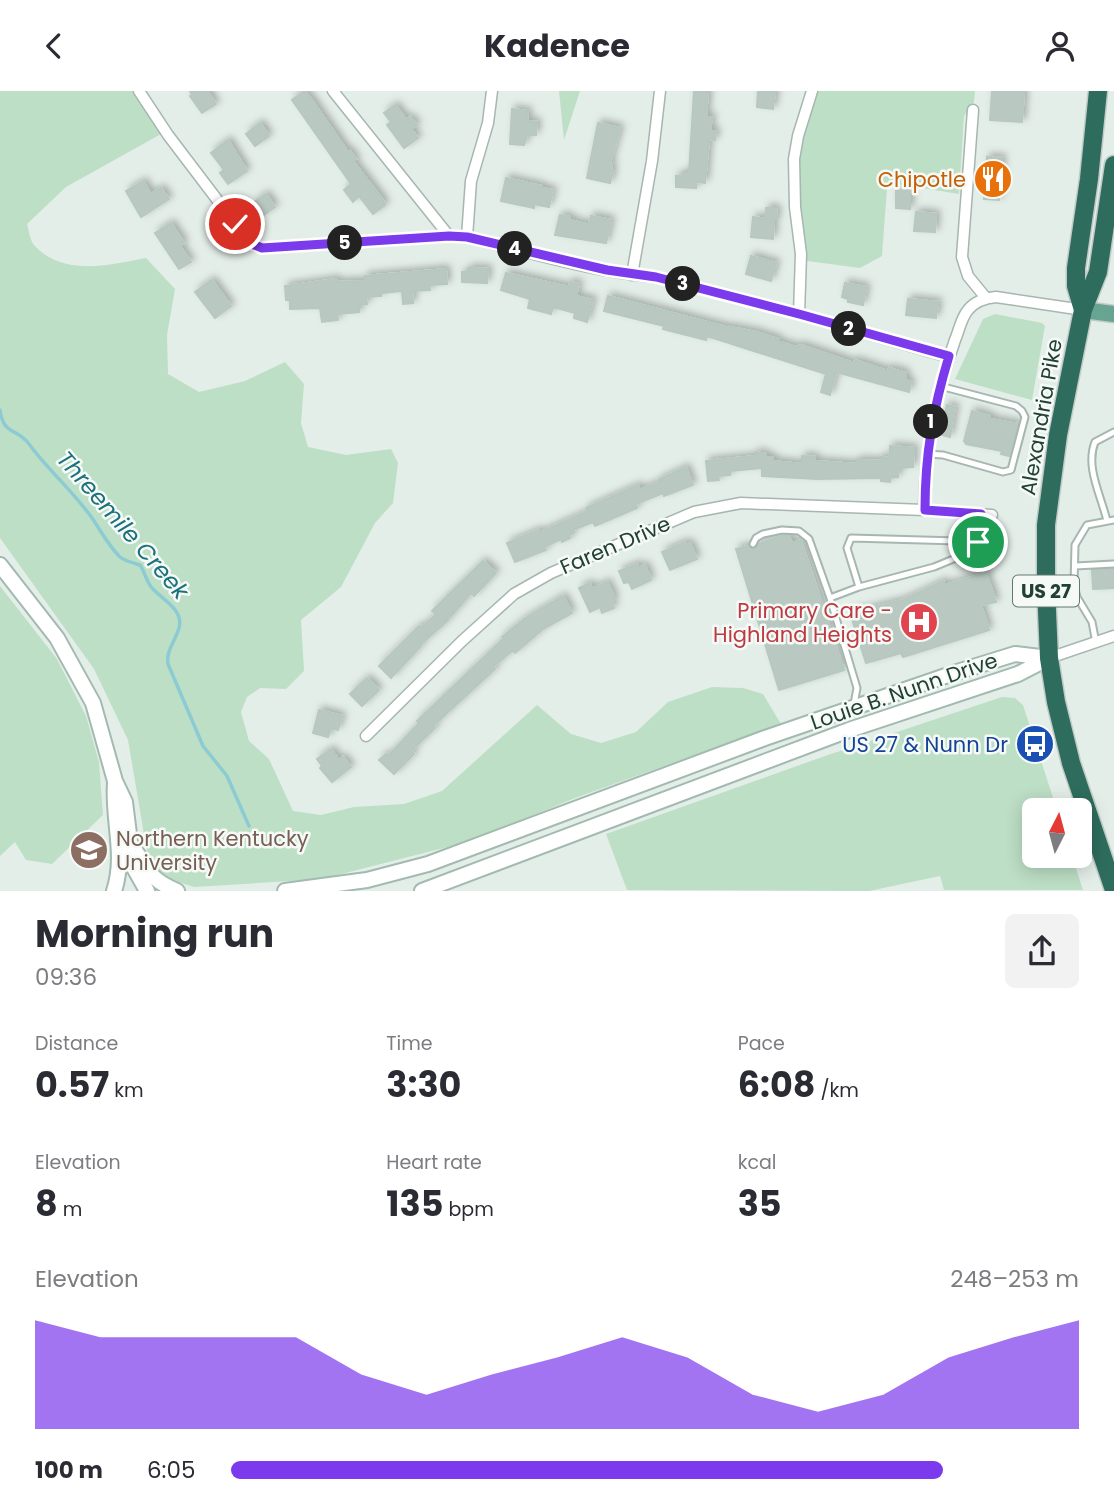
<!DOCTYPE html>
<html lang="en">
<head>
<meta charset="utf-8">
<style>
	body { margin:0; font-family:Poppins,sans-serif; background:#f2f2f3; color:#2b2b33; height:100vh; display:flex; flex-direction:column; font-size:26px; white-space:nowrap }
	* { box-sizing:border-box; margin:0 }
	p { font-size:23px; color:#7c7c81 }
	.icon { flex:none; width:38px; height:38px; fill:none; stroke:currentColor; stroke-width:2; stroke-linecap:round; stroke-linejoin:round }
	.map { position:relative; height:800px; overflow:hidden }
	.drawer { display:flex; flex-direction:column; background:#fff; flex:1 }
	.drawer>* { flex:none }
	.needle { width:46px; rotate:6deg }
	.tools { position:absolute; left:1022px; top:707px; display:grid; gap:14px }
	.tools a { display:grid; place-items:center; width:70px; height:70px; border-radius:10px; background:#fff; box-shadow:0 4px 18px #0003; font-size:35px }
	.pin { position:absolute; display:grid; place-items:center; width:60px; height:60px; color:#fff; margin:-30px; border:4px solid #fff; border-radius:50%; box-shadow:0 2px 7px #0007 }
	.km { position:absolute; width:35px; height:35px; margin:-18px; border-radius:50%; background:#222; color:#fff; font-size:19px; line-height:35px; text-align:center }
	.round { display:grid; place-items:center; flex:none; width:74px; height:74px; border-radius:10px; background:#f2f2f3 }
	.headline { display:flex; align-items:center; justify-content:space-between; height:119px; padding:0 35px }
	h1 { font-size:38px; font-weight:700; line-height:52px }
	.metrics { display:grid; grid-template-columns:repeat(3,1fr); gap:10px; height:119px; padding:7px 35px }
	.metrics div { display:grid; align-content:center }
	.metrics b { font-size:35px; font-weight:700 }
	.metrics small { font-size:19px; font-weight:400 }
	.metrics p { font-size:19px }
	.chart { height:196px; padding:14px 35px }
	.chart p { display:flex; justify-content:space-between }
	.chart svg { width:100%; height:126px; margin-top:7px; fill:#7c3aed; opacity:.7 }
	ul { padding:0 35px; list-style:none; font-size:23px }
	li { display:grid; grid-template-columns:112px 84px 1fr; align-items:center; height:52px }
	li i { height:18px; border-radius:9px; background:#7c3aed }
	header { display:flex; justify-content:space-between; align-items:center; height:91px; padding:0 35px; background:#fff; font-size:32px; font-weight:700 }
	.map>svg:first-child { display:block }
	.green { fill:#bddfc5 }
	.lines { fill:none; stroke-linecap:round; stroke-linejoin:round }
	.stream { stroke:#8ccbd3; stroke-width:3.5 }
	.building { fill:#b9c9c2; stroke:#b6c8c0; stroke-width:2; filter:url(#shadow) }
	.lane-casing { stroke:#a6b6b0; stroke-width:9 }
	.street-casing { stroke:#a6b6b0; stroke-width:13 }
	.secondary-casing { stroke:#a2bab0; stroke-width:18 }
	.primary-casing { stroke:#c1cac7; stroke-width:19 }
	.highway-casing { stroke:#c1cac7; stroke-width:21 }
	.lane { stroke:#fff; stroke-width:5 }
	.street { stroke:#fff; stroke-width:10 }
	.secondary { stroke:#fff; stroke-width:14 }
	.primary { stroke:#68a492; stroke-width:16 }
	.highway { stroke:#2e6d5d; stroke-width:18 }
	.route-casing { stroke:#fff; stroke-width:14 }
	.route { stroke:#7c3aed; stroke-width:9 }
	.labels { text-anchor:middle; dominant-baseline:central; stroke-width:5; stroke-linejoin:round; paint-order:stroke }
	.shield { fill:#f5faf7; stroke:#627871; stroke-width:2 }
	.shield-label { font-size:19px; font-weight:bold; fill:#234037 }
	.food-label { font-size:21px; fill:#c56008; stroke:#f5faf7; text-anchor:end }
	.street-label { font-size:21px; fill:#234037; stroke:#f5faf7 }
	.health-label { font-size:21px; fill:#be3a42; stroke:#f5faf7; text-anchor:end }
	.transit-label { font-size:21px; fill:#164399; stroke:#f5faf7; text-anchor:end }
	.education-label { font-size:21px; fill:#785e54; stroke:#f5faf7; text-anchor:start }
	.water-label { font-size:23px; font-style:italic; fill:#1c717d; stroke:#f5faf7 }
</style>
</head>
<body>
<header><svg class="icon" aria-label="back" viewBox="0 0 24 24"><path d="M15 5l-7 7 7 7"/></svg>Kadence<svg class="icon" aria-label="person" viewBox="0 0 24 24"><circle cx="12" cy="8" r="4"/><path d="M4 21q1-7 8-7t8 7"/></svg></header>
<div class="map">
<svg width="1114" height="800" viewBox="0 0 1114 800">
	<defs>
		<filter id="shadow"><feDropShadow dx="3.5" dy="-3.5" stdDeviation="3.5" flood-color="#0004"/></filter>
	</defs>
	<rect width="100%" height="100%" fill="#e4eee9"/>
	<path class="green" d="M0,0H134L161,43L66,96L27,133C29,140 30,149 34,154C63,186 110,174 146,167L175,198L167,244L168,283L199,301L245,290L285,271L304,293L301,332L308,356L346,364L391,358L398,372L393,412L375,432L341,496L301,529L304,580L286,598L260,597L247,606L241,621L249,650L269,668L293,720L321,724L354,716L404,713L442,700L537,614L571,643L601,652L636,641L668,611L712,596L743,597L763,603L781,633L575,707L471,750L322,788L194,796L162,786L148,767L128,649L94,578L0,447Z
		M559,0H580L564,49Z
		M817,0H975L974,11L964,25L959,103L898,93L887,97L882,165L860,177L807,170L798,93L800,60Z
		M995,223L1042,232L1045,235L1032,309L955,288L983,228Z
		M0,495L57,568L86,625L99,671L103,724L52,773L26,769L15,751L0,765Z
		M1002,606L1015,607L1023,614L1057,719H1034V765H1072L1083,799H944L940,785L869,800L627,799L606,743L825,665Z"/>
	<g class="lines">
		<path class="stream" d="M0,319C3,344 17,337 29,353C48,379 73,400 92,427C101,440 108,454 120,466C125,470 133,472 140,474C145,481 147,493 153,498C163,509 184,519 179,537C175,551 166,559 168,573L203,655L227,685L249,735"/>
	</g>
	<path class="building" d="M190,0H207L216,13L202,22L190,5L192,4Z
		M304,0L312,9L348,61L350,60L356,68L353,70L383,109L385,114L373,123L359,105L353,111L344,99L351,93L292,9Z
		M694,0L708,1L706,26H712L710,40H716L715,49L709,48L705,92L696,91V97L676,96V85H681L682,82H689Z
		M758,0H775L773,18L757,16Z
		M992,0H1024L1022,31L990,29Z
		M395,14L407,29L410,26L417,34L411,38L418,47L404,57L387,34L391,31L384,22Z
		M512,18L528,20L527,30L537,31L536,44H527L524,54L510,53Z
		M260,32L269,45L255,55L246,43Z
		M598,32L620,37L610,72H612L611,80H613L610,92L587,87Z
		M228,49L247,80L228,93L220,82L224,79L211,62Z
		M987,66L1002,67L999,109L984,108Z
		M506,87L542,95V97L553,99L549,116L534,113V117L501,110Z
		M143,90L151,103L161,97L169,108L141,126L126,100Z
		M896,100H910V118L896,117Z
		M266,103L275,116L262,125L253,112Z
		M766,117H776L777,128H774L773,148L751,146L753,126L766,128Z
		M916,121L936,123L935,141L914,140Z
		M560,124L570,126V129L589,134L591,125L611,129L606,152L555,144Z
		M171,132L184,152L180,155L191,171L179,178L155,142Z
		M751,165L776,172L771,190L746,183Z
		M469,177L488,178L487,192L462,191V181H469Z
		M446,178L447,193L429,194L430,199L412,200L413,212L403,213L402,200L381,202V205L366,206L367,213L359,214V221L337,223L338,229L322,231L320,217L290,218V209H286L285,195L336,188L337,191L365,190V185Z
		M506,182L569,196L570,191L579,193L576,205L593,209L587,231L574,227L575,222L553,216L551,223L528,217L530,208L501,199Z
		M212,189L231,215L215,227L195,201Z
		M845,192L866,196L863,214L848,211V208L842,206Z
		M608,205L730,237V236L756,241L778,248L777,250L796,256L801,254L854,272L855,269L888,280L889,277L906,282L905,288L911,291L909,301L836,281L830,304L821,301L826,283L707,245L706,249L663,238L664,235L604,220Z
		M908,208L938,211L936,227L906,224Z
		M947,314L955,316L950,346L939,343Z
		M972,320L990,325V328L1018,333L1009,365L1001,363L1002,360L966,353L964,350Z
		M890,355L914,357L913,376L899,377L898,386H890V391L881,390V387L817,388L762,385V377L730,380V384L718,385L719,389L708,390L706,370L756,365V361L766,363V366H773V370L802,373V365L815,366V370L857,373V369L881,370V366L889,367Z
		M686,376L693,394L664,405L663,402L636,413L637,417L595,435L593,431L573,439L574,442L569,444L570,447L562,451L561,448L544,456L546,459L515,471L507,452L538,439L539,442L588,420L586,417L638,394L640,399L659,391L658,389Z
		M784,444L789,445L792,452L801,449L844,579L779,599L736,458L748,455L754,458L760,452Z
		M685,451L686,454L690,452L697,468L670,479L662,461Z
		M483,470L496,482L474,505L471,502L445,532L420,554L421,555L391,587L379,575L419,535L421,537L436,523L432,520Z
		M637,473L639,477L645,474L651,489L632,498L629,491L624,492L619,480Z
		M1114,478V497L1093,498L1092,479Z
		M986,482L996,511L981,514L989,539L903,566L901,562L866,572L850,522L903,509L943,490L945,494Z
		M607,491L615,508L611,510L614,517L602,522L600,516L590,521L579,497L590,492L592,498Z
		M563,505L572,522L543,538L515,562L513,559L493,576L495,578L433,635L435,637L411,660L414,663L394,683L379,669L386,663L388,665L419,632L417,630L504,547L502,546L524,528Z
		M367,587L379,599L362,615L350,603Z
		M319,619L342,625L338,639L331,637L328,646L313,642Z
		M331,658L339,669L343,666L351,676L332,691L320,677L322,675L317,668Z"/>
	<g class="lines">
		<defs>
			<path id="lane" d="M926,363L943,364L1003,381L1011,379L1025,326L1022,320L1016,315L940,295
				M1107,430C1101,404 1085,376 1095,351L1114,341
				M753,453L756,447L763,443L782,439L799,440L809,448L830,507
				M1075,475L1114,473
				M859,496L847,457L851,447L958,450L973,456
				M1096,552L1092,531L1077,506L1074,494L1075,454L1087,434L1114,429
				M854,613L857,597L830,507L859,496L934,476L968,462L978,451L980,423"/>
			<path id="street" d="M139,0L168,44L250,152L262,157L449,145L467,146C529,161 592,181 656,186L799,223L949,266
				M333,0L449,145
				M973,19L962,166L968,185L986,207
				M467,146L471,90L488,32L492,0
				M632,184L652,70L660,0
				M799,223L801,163L795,116L794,68L798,45L812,0
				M924,419C925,360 935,305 955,249C959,240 961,227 968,219C975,210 986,207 996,206L1083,219
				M1049,567L1114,545
				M366,645L462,550L514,503L551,482L694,421L741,412L924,419L992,424"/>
			<path id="secondary" d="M0,474L57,547L93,612L115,690L125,711L133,775L147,800
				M133,756C148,779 150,789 177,800
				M114,800C126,764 112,728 115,692
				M285,800L367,789L428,773L765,647L957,581L1015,563L1049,567
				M422,800L849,639L1018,583L1049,567"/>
			<path id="primary" d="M1083,219L1114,223"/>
			<path id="highway" d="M1114,74L1098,181L1083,219L1058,344L1046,434V496L1049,567L1056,611L1071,672L1114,799
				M1083,219L1076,195V177L1089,88L1098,0"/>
		</defs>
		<use href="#lane" class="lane-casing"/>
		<use href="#street" class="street-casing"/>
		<use href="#secondary" class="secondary-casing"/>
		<use href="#primary" class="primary-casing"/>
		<use href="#highway" class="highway-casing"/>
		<use href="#lane" class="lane"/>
		<use href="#street" class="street"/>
		<use href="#secondary" class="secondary"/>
		<use href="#primary" class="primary"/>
		<use href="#highway" class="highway"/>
	</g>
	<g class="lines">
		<defs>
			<path id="route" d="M235,133L250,152L262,157L449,145L467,146L607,179L656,186L799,223L949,265C933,318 925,364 925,419L981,423L978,451"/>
		</defs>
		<use href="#route" class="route-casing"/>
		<use href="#route" class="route"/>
	</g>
	<defs>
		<symbol id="restaurant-disc" viewBox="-11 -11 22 22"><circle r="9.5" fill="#e8710a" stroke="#f5faf7"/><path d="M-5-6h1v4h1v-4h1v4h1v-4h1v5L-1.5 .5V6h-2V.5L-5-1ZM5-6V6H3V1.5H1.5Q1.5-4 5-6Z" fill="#fff"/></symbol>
		<symbol id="hospital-disc" viewBox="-11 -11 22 22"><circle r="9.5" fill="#e0444e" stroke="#f5faf7"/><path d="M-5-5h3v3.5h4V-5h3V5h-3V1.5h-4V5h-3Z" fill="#fff"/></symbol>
		<symbol id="bus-disc" viewBox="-11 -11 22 22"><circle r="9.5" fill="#1a4fb4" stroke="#f5faf7"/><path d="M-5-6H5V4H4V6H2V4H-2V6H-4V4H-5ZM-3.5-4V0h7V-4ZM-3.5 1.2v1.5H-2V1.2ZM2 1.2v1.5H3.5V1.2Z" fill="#fff"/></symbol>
		<symbol id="university-disc" viewBox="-11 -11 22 22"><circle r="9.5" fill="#8d6e63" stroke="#f5faf7"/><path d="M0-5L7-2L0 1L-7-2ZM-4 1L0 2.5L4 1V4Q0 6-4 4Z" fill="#fff"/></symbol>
	</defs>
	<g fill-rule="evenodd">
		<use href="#restaurant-disc" x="971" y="66" width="44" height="44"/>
		<use href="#hospital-disc" x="897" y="509" width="44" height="44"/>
		<use href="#bus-disc" x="1013" y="631" width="44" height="44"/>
		<use href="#university-disc" x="67" y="737" width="44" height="44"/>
	</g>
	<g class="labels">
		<rect class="shield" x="1013" y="484.5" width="66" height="31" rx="5"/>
		<g class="shield-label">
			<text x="1046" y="500">US 27</text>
		</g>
		<g class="food-label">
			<text x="966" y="88">Chipotle</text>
		</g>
		<g class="street-label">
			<text transform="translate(1041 326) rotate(-80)">Alexandria Pike</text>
			<text transform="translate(615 454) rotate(-23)">Faren Drive</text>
			<text transform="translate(904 600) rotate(-19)">Louie B. Nunn Drive</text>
		</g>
		<g class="health-label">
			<text x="892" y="519">Primary Care -<tspan x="892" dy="24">Highland Heights</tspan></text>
		</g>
		<g class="transit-label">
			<text x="1008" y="653">US 27 &amp; Nunn Dr</text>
		</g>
		<g class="education-label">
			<text x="116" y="747">Northern Kentucky<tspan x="116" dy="24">University</tspan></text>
		</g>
		<g class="water-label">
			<text transform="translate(123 434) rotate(49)">Threemile Creek</text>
		</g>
	</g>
</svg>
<div class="tools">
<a><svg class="needle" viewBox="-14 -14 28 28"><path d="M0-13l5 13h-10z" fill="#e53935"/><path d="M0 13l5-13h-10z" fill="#7c7c81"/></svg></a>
</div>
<div class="pin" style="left:978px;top:451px;background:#1e9e55"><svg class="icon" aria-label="arrive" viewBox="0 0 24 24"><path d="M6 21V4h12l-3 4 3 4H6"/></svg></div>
<div class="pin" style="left:235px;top:133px;background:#d93025"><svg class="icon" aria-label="check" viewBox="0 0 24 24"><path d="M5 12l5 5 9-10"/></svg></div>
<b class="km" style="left:931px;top:331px">1</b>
<b class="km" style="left:849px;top:238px">2</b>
<b class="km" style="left:683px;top:193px">3</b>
<b class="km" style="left:515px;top:158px">4</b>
<b class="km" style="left:345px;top:152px">5</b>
</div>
<section class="drawer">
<div class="headline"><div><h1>Morning run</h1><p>09:36</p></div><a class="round"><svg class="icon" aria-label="share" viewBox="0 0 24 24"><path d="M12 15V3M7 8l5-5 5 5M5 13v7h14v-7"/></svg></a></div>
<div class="metrics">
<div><p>Distance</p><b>0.57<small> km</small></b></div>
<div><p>Time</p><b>3:30</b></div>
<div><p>Pace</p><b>6:08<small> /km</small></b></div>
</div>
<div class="metrics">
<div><p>Elevation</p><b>8<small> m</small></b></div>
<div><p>Heart rate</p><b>135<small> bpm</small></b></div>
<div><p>kcal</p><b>35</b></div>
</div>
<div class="chart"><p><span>Elevation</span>248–253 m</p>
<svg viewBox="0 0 160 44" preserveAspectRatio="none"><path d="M0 44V6L10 12L20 12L30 12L40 12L50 25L60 32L70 25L80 19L90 12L100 19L110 32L120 38L130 32L140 19L150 12L160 6V44z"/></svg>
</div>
<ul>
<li><b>100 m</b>6:05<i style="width:84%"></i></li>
</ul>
</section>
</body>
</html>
